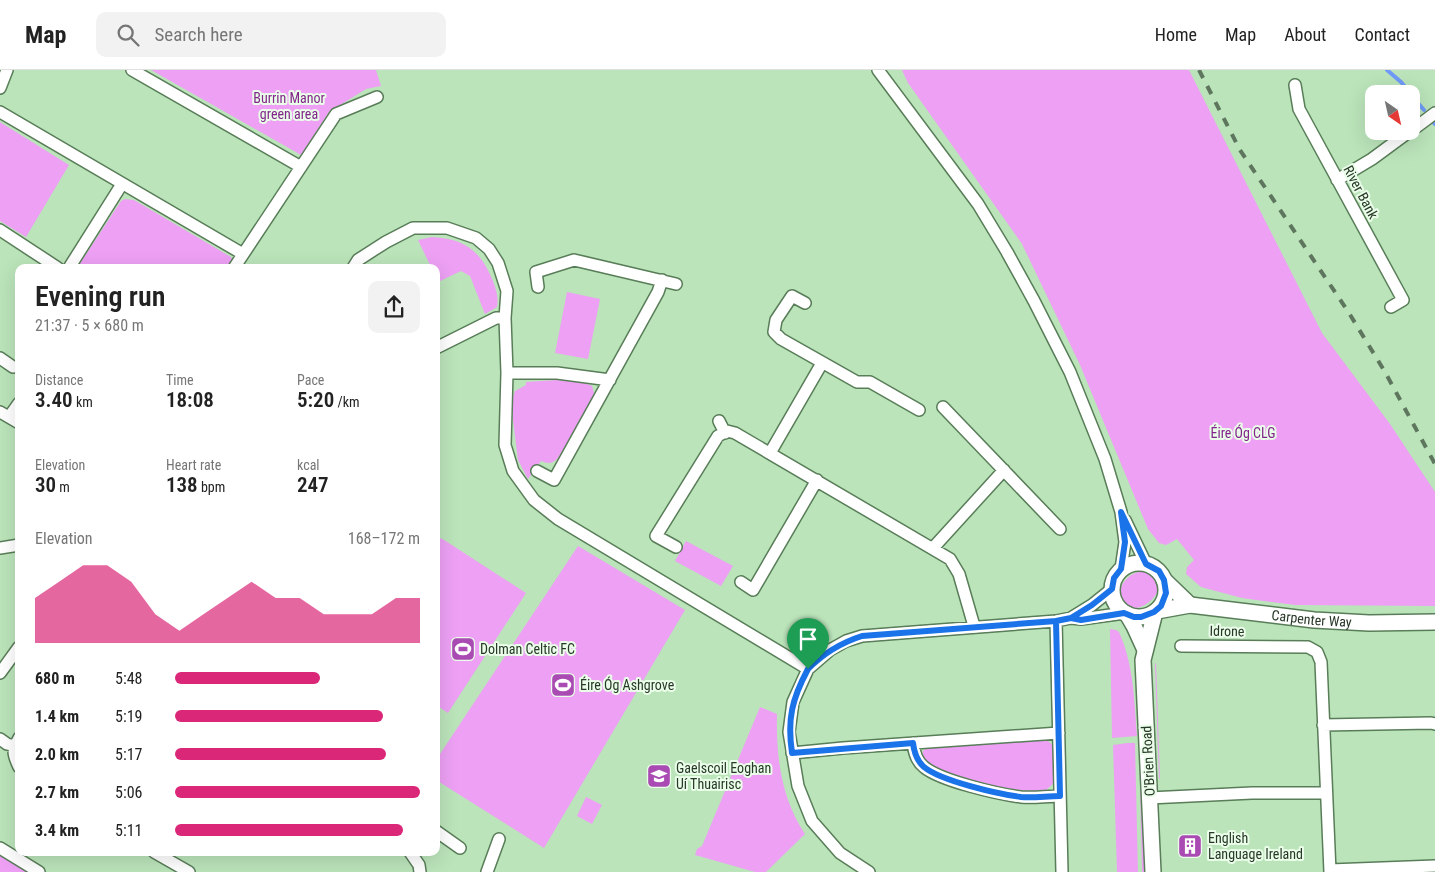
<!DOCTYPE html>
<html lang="en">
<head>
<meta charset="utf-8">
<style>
	body { margin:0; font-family:"Roboto Condensed",sans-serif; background:#f2f2f2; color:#222; height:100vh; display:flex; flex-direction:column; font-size:19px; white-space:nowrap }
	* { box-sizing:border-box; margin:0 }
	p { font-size:16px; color:#767676 }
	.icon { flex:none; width:28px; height:28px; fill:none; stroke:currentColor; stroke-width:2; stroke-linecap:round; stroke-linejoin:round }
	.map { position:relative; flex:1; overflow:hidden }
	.side { position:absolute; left:15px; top:194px; width:425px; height:592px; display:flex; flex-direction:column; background:#fff; border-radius:10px; box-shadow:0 5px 20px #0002 }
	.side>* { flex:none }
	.needle { width:32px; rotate:146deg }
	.tools { position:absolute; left:1365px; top:15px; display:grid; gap:10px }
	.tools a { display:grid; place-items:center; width:55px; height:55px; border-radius:10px; background:#fff; box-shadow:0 5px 20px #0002; font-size:25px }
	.pin { position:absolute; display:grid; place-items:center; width:42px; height:42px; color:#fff; margin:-51px -21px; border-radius:50% 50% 50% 0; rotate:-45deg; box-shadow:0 0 5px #0007 }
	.pin .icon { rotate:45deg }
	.round { display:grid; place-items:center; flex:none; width:52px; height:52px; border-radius:10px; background:#f2f2f2 }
	.overview { display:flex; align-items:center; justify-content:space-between; height:85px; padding:0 20px }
	h1 { font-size:28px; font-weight:600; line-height:38px }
	.figures { display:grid; grid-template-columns:repeat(3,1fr); gap:8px; height:85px; padding:5px 20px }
	.figures div { display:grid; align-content:center }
	.figures b { font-size:21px; font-weight:600 }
	.figures small { font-size:14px; font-weight:400 }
	.figures p { font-size:14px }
	.chart { height:140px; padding:10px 20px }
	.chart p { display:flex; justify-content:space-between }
	.chart svg { width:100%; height:90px; margin-top:5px; fill:#db2777; opacity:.7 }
	ul { padding:0 20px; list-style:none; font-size:16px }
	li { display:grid; grid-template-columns:80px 60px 1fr; align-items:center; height:38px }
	li i { height:12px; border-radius:6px; background:#db2777 }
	header { display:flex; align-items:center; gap:30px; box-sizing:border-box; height:70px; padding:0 25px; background:#fff; border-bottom:1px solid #e0e0e0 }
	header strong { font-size:24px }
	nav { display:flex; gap:28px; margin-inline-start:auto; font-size:18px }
	.search { width:350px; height:45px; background:#f2f2f2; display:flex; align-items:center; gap:12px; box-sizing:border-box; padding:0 18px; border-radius:10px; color:#767676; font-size:19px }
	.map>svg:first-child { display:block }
	.green { fill:#eda0f4 }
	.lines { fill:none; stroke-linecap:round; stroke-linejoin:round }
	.stream { stroke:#6f9af7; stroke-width:4 }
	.street-casing { stroke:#587d58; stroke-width:14 }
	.secondary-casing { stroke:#587d58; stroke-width:18 }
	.street { stroke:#fff; stroke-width:11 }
	.secondary { stroke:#fff; stroke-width:15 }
	.rail { stroke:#5d765d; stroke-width:4; stroke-dasharray:9 9; stroke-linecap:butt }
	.route-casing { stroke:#fff; stroke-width:10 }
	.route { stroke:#1a73e8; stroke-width:6 }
	.labels { text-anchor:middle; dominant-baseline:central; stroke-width:4; stroke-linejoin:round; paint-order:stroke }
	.park-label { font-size:14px; fill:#83268b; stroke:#eafee9 }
	.street-label { font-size:14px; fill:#283828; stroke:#eafee9 }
	.poi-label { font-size:14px; fill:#283828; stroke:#eafee9; text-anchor:start }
</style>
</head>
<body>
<header>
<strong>Map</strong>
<div class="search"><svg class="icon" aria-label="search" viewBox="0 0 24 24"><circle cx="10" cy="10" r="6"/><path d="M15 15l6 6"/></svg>Search here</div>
<nav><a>Home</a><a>Map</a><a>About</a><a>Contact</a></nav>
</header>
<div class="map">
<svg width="1435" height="802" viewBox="0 0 1435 802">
	<rect width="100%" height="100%" fill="#bbe4ba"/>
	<path class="green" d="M151,0H376L381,16L366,19L329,42L301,85Z
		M902,0H1189L1322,263L1390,354L1435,422V536L1296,535L1271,532L1242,528L1201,517L1186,504L1187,497L1194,490L1177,469L1166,475L1159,473L1148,459L1080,295L1022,174L908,13Z
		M0,52L69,95L26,167L0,151Z
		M125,129L134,130L231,187L233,192L229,198H77L121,131Z
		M432,167C465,169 480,180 493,211C496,220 499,227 497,237L485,244L470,206L461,201L438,212L436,198L431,197L418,170Z
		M567,222L600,229L588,289L555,283Z
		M557,310L585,313L592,316L594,323L593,329L558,388C552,394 549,394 541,391L528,409L518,390L513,350L512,330L515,321L526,315V312Z
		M441,468L526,523L448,643L436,635V475Z
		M686,471L733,496L721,516L675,491Z
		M578,476L685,540L544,778L436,710V690Z
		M1142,501C1186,504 1135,562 1119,527C1120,513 1128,504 1142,501Z
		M1110,559L1116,560L1119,562C1134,596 1134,629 1137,666L1112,668Z
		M1156,593L1160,709L1159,708L1155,594Z
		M760,637L777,644C776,687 781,728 805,764L766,802H755L695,785L697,779L702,776Z
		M1037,670L1048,671L1054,676V713L1045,721C1024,723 926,709 923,685C922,680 925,679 929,677Z
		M1127,673H1135L1138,802H1117L1113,675Z
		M1139,674L1142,679L1145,802H1142Z
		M586,727L602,735L592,754L577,746Z
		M0,784L28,802H0Z"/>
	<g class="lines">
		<path class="stream" d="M1387,0L1401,12L1411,24
			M1411,25L1424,40
			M1434,53L1435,54"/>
		<defs>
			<path id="street" d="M132,0L301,97
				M878,0L978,134L1007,182L1034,231L1070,302L1105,389L1121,442L1125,472L1121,499
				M1295,15L1299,39L1403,230L1391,237
				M0,18L7,0
				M0,42L243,184
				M1411,61L1435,43
				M1337,110L1372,89L1410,61
				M0,160L58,198
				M69,198L122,114
				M234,198L336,44L377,27
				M353,198L358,190L386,172L413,158H447L476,168L489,179L498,193L507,221L505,248L507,303L505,375L513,401L534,430L558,449L808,599
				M538,217L536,202L574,190L676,214
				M805,233L792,226L776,250L774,262L781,269L857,312H870L919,340
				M436,278L496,248H505
				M0,288L13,297
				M507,303H557L610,310
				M943,337L1060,459
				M0,342L19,353
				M9,347L19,333
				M719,351L725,363
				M770,383L822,293
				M537,401L554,410L658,222L662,210
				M1125,450L1146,494
				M676,477L656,466L718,366L727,361L735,363L950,489L959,504L974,556
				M0,478L19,475
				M933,478L1004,400
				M741,512L753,520L817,410
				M1071,548L1092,535L1112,519
				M1056,551L1062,802
				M1181,576L1308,577L1317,582L1321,592L1330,802
				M0,603L19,577
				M1323,655L1431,653L1435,654
				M19,668C12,681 13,684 19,697
				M0,669L7,674L15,676
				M913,673C914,682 916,691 924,697C941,711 998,724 1021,727C1034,728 1047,726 1060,726
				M792,683L843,678L1059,663
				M1149,728L1252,723H1325
				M436,761L460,778
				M0,778L39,802
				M154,782L189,802
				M410,782L419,795L420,802
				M1330,800L1435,796
				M487,802L499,769
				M869,802L840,783L812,751L798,716L789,662L793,632L808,599L830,580L846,571L862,566L1056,551L1071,548L1081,549L1125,543"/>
			<g id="secondary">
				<circle cx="1139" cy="520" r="27"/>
				<path d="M1164,510L1190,535"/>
				<path id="s1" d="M1157,541L1190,535L1314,550L1369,553L1435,552"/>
				<path d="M1127,544L1134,556L1145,580"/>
				<path d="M1153,802L1143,590L1155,542"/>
			</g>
		</defs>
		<use href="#street" class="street-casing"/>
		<use href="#secondary" class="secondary-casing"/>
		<use href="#street" class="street"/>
		<use href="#secondary" class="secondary"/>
		<path class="rail" d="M1199,0L1240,80L1349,243L1385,302L1435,394"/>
	</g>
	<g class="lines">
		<defs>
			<path id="route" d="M808,599C792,629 787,649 792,683L913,673C914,682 916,690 924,697C941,711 998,724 1021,727C1034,728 1047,726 1060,726L1056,551L1071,548L1092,535L1112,519L1114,508L1121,499L1125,472L1121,442L1146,494L1159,501L1164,510L1166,523L1161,536L1154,542L1141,547H1134L1124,543L1081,550L1071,548L1056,551L862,566C840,573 824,583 808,599"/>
		</defs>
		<use href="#route" class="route-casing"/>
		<use href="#route" class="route"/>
	</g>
	<defs>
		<symbol id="stadium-square" viewBox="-11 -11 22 22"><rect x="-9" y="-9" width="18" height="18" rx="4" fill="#aa4bb4" stroke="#eafee9"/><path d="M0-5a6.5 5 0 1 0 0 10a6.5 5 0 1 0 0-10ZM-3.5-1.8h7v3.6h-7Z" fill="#fff"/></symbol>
		<symbol id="school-square" viewBox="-11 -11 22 22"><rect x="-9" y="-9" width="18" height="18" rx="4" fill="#aa4bb4" stroke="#eafee9"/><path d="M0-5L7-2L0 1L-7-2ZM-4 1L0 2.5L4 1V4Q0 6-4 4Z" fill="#fff"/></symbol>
		<symbol id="building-square" viewBox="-11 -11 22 22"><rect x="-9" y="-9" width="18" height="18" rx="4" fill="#aa4bb4" stroke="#eafee9"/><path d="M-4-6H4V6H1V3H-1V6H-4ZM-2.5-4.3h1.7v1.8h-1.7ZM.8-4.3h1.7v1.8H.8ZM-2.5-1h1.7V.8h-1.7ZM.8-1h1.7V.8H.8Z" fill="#fff"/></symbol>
	</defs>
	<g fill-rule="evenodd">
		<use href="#stadium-square" x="449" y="565" width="28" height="28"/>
		<use href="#stadium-square" x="549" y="601" width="28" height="28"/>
		<use href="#school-square" x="645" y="692" width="28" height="28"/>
		<use href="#building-square" x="1176" y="762" width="28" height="28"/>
	</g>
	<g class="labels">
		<g class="park-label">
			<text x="289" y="28">Burrin Manor<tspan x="289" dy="16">green area</tspan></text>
			<text x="1243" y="363">Éire Óg CLG</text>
		</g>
		<g class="street-label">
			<text transform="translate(1361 122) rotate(62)">River Bank</text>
			<text stroke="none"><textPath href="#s1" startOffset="156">Carpenter Way</textPath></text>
			<text transform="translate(1227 561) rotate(1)">Idrone</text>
			<text transform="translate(1148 691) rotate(-93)">O'Brien Road</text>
		</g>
		<g class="poi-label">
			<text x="480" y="579">Dolman Celtic FC</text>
			<text x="580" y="615">Éire Óg Ashgrove</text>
			<text x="676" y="698">Gaelscoil Eoghan<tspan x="676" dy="16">Uí Thuairisc</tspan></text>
			<text x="1208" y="768">English<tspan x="1208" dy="16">Language Ireland</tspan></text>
		</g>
	</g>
</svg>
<div class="tools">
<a><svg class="needle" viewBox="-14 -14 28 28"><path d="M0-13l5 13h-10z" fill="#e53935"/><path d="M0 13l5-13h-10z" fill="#767676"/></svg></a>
</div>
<div class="pin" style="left:808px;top:599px;background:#1e9e55"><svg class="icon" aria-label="arrive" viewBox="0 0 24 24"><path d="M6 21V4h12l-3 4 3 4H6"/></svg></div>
<section class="side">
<div class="overview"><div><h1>Evening run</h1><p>21:37 · 5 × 680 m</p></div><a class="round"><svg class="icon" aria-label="share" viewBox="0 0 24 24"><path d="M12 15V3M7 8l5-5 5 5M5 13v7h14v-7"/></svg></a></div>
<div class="figures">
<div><p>Distance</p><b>3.40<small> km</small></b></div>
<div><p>Time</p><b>18:08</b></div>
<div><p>Pace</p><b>5:20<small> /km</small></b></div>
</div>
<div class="figures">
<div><p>Elevation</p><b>30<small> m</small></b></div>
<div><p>Heart rate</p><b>138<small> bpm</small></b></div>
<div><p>kcal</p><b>247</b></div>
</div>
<div class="chart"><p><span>Elevation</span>168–172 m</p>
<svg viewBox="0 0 160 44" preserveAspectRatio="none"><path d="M0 44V22L10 14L20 6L30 6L40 14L50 30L60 38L70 30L80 22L90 14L100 22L110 22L120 30L130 30L140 30L150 22L160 22V44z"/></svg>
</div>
<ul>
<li><b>680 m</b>5:48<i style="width:59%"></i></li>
<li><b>1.4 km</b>5:19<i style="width:85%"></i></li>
<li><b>2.0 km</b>5:17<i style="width:86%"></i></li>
<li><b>2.7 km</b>5:06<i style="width:100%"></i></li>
<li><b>3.4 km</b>5:11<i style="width:93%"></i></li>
</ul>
</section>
</div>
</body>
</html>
